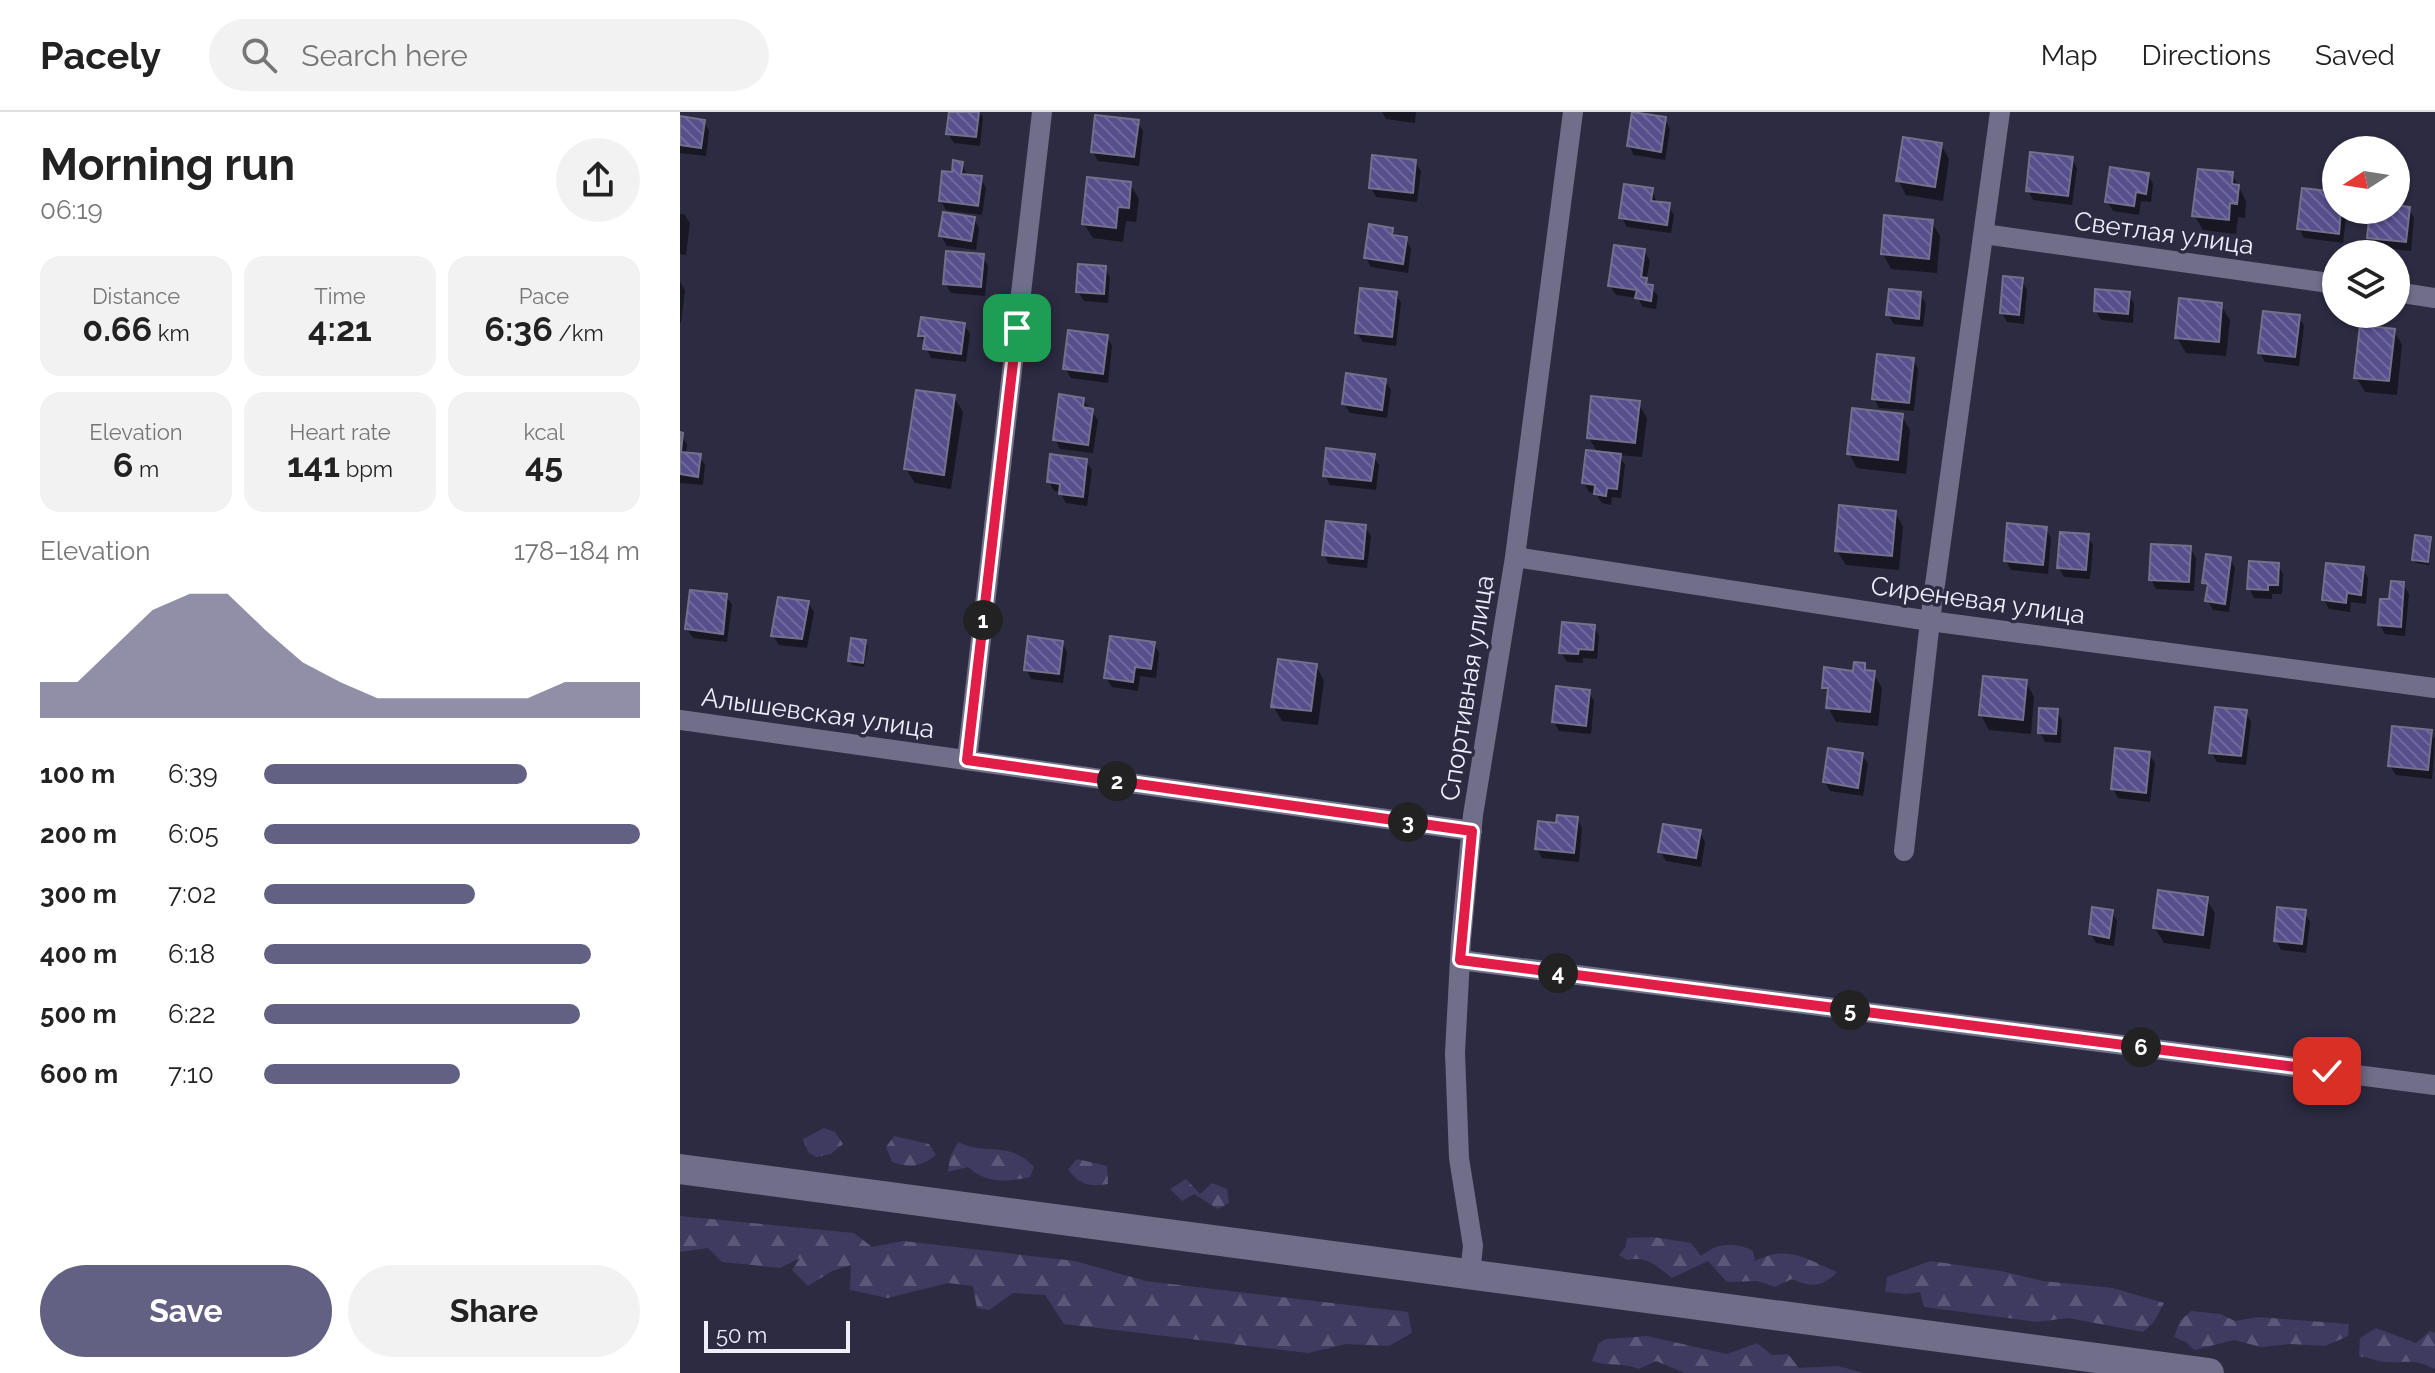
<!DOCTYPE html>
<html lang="en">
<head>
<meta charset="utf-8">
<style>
	body { margin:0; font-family:Raleway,sans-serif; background:#f2f2f2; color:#222; height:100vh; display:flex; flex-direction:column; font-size:30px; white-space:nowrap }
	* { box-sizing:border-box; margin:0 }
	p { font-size:26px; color:#767676 }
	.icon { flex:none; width:44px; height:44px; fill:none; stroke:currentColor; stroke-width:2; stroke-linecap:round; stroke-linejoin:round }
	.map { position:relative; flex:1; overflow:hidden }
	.panel { display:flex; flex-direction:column; background:#fff; width:680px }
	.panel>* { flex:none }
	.needle { width:52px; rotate:258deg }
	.controls { position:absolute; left:1642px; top:24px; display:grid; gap:16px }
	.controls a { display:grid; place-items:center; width:88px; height:88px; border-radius:50%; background:#fff; box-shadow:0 2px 6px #0004; font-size:40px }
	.scale { position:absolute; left:24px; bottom:20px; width:146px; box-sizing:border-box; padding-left:8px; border:4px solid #eeeefd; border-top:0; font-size:22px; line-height:28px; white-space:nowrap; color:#eeeefd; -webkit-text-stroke:6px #2d2b42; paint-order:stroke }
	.pin { position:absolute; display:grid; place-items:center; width:68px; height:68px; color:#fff; margin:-34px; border-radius:16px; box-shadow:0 4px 12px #0006 }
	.km { position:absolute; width:40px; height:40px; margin:-20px; border-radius:50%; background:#222; color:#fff; font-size:22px; line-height:40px; text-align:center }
	.round { display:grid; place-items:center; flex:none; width:84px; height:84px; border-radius:42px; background:#f2f2f2 }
	.head { display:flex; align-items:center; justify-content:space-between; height:136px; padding:0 40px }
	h1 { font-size:44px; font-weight:700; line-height:60px }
	.metrics { display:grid; grid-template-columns:repeat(3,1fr); gap:12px; height:136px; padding:8px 40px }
	.metrics div { display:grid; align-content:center; border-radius:20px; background:#f2f2f2; text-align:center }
	.metrics b { font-size:34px; font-weight:700 }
	.metrics small { font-size:22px; font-weight:400 }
	.metrics p { font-size:22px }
	.chart { height:224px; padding:16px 40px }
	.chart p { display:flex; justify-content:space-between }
	.chart svg { width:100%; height:144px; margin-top:8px; fill:#636183; opacity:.7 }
	.cta { display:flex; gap:16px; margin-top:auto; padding:16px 40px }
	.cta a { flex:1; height:92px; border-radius:48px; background:#636183; color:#fff; font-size:32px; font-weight:700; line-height:92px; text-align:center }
	.cta a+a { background:#f2f2f2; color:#222 }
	ul { padding:0 40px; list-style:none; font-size:26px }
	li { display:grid; grid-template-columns:128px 96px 1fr; align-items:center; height:60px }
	li i { height:20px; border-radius:10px; background:#636183 }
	header { display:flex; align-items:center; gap:48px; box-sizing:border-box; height:112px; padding:0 40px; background:#fff; border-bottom:2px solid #e0e0e0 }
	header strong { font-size:38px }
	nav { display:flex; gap:44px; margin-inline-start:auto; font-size:28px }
	.search { width:560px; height:72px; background:#f2f2f2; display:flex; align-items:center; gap:20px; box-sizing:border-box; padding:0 28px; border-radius:44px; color:#767676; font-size:30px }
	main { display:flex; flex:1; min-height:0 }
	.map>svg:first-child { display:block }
	.forest { fill:url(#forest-firs) }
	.shadow { fill:#0007 }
	.building { fill:url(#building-back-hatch); stroke:#72708b; stroke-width:2 }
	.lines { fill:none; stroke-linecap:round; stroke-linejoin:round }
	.street { stroke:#706e89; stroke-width:20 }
	.secondary { stroke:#706e89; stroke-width:30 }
	.route-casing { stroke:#fff; stroke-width:16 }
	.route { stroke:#e11d48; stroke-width:10 }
	.labels { text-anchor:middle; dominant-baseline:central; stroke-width:7; stroke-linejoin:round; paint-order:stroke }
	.street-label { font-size:26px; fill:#eeeefd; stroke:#2d2b42 }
</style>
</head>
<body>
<header>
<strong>Pacely</strong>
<div class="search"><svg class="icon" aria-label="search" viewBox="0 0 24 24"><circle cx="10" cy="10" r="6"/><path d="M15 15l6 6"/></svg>Search here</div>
<nav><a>Map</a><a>Directions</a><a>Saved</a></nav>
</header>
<main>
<section class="panel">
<div class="head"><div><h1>Morning run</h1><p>06:19</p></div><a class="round"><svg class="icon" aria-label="share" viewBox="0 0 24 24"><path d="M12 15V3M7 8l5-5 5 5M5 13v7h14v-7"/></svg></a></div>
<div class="metrics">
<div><p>Distance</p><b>0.66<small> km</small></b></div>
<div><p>Time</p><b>4:21</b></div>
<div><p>Pace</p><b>6:36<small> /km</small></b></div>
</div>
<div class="metrics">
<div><p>Elevation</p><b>6<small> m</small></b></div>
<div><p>Heart rate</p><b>141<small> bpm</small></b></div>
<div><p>kcal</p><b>45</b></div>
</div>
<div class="chart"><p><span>Elevation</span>178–184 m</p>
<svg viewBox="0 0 160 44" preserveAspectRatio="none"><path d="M0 44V33L10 33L20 22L30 11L40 6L50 6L60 17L70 27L80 33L90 38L100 38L110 38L120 38L130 38L140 33L150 33L160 33V44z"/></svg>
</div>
<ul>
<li><b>100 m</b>6:39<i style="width:70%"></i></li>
<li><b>200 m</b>6:05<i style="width:100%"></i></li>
<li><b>300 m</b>7:02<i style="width:56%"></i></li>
<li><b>400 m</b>6:18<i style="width:87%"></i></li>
<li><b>500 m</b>6:22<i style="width:84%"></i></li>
<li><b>600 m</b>7:10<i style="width:52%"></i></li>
</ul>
<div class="cta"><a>Save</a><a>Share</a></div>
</section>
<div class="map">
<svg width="1755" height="1261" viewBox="0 0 1755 1261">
	<defs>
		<pattern id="forest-firs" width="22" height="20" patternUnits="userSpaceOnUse" patternTransform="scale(2)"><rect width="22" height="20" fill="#3e3a60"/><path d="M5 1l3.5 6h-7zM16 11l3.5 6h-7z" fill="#5a5778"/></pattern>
		<pattern id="building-back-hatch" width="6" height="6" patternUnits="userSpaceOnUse" patternTransform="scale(2)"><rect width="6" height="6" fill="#564f8c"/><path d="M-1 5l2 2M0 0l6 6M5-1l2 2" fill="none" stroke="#6f699d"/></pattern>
	</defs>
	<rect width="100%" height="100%" fill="#2d2b42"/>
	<path class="forest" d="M144,1016L155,1020L163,1032L151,1042L136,1045L128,1040L123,1027Z
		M214,1024L249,1032L256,1043C241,1055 230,1056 212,1050L206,1035Z
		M278,1030C306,1044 330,1028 354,1055L350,1065C326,1070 307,1072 288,1055L268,1060L270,1045Z
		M397,1047L427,1054L428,1072C409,1075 399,1073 388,1057Z
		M506,1067L520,1082L532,1071L547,1077L549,1091L538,1097L514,1082L502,1089L490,1077Z
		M0,1104L174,1121L192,1135L223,1129L395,1149L466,1169L728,1200L732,1221L709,1234L666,1232L628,1241L384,1212L365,1183L333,1181L309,1198L297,1196L293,1174L268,1171L207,1186L170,1178L171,1153L152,1159L128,1174L112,1158L120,1146L100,1156L42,1150L28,1136L0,1140Z
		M973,1125L1011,1131L1021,1144C1036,1131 1055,1129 1073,1139L1075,1149C1109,1132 1125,1147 1157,1160C1142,1175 1132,1176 1112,1167L1095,1175L1077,1169L1047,1170L1028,1149L992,1166C976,1154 968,1144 947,1148L939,1143L945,1136L947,1126Z
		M1250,1149L1321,1159L1363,1169L1433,1176L1484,1191L1474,1210L1463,1220L1388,1206L1357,1210L1244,1195L1240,1180L1227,1182L1205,1180L1207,1165Z
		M1511,1199L1540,1202L1555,1209L1578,1205L1669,1212L1668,1224L1645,1234L1611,1232L1581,1235L1554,1228L1514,1238L1506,1230L1494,1225L1500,1209Z
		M1696,1216L1736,1231L1750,1219L1755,1221V1257C1729,1245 1729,1252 1704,1250C1696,1249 1688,1245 1679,1244L1680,1226Z
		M967,1224L1047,1242L1077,1231L1092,1243L1108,1242L1119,1256L1158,1254L1184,1261H1005L976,1249L959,1257C942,1250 930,1255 912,1249L919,1231L926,1227Z"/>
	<path class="shadow" d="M271,0H300L303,6L300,34L274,31L268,22Z
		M702,0H736L735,11L706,7Z
		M0,6L24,10L29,19L26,44L0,41Z
		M985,7L990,17L985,48L954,43L949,34Z
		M457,10L463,19L459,54L418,49L413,40Z
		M1261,33L1269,47L1263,89L1226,83L1218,68Z
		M1392,47L1397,56L1392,93L1353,88L1348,79Z
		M735,50L741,59L737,90L696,85L691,76Z
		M282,52L287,64L300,66L306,76L302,103L266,98L261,89Z
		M1552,62L1566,89L1565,106L1558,105L1556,122L1523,118L1514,103Z
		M1468,63L1473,72L1471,90L1461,89L1459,103L1433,99L1427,89Z
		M450,72L459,87L456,110L446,109L443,130L413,126L404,112Z
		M972,78L977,91L988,93L994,103L991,121L947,115L942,106Z
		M1656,82V98H1667L1663,131L1624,126L1619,116Z
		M1716,95L1729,97L1734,106L1731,139L1694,135L1689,126L1692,98H1716Z
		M0,102H4L10,111L6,143L0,142Z
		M294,107L299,116L296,138L267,134L261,124Z
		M1251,109L1260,124L1257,161L1211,157L1203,142Z
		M712,118L717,126L726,127L731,137L728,161L691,155L686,146Z
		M964,139L970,149L966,169L978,184L976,197L963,195L958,186L936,183L930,174Z
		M302,144L308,154L305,184L271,181L265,171Z
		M425,156L430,165L428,191L404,189L398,180Z
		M1341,168L1347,178L1344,212L1327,210L1322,201Z
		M0,170L5,178L1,211H0Z
		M716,182L721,191L716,234L683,230L677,221Z
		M1240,182L1246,192L1243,215L1214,212L1208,203Z
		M1449,182L1454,192L1453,211L1421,208L1416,199Z
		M1541,193L1550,208L1546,244L1506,241L1497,226Z
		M1619,205L1624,214L1619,254L1585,250L1580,241Z
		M284,212L290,222L286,250L251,246L240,223Z
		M1714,219L1722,233L1717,283L1685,280L1676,265Z
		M427,225L432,234L428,271L391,266L385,256Z
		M1233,248L1238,257L1234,299L1199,296L1194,286Z
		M705,269L711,278L707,306L670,301L664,292Z
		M274,285L283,300L271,377L235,371L226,357Z
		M403,287L418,308L413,341L380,337L375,327Z
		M958,291L967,306L962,345L939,343L945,353L941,386L932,385L931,393L922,391L915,381L909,380L904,371L918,341L909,326Z
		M1222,304L1230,318L1226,362L1177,356L1169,342Z
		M0,322L7,332L6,342L19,344L25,353L23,373L0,371Z
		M693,344L699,353L696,378L650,373L645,363Z
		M406,349L412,358L407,394L386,391L380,380L374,379L369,370Z
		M1215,400L1223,415L1219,458L1166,453L1157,439Z
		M685,415L691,424L687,456L649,452L644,443Z
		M1366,417L1371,426L1368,462L1331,458L1326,449Z
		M1407,424L1413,433L1410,467L1384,465L1379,456Z
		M1750,427L1752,431L1749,453L1736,451L1734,447Z
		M1510,436L1516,446L1514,479L1476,477L1471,467Z
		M1550,447L1555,456L1549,500L1533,498L1528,489L1529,479L1524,471Z
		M1598,453L1603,462L1602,482H1592V487L1574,486L1569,476Z
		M1683,457L1688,466L1686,492L1671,490L1670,500L1649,497L1644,488Z
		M1723,472L1729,482L1725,524L1705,522L1700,513Z
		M46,484L52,493L47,530L13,526L7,517Z
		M128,491L134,500L127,536L99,533L93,524Z
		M914,514L919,524L917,547L903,546V551L887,550L881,540Z
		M185,530L188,534L184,555L172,553L170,549Z
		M382,530L387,540L383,571L351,567L346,557Z
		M474,532L479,541L476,566L460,564L458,579L432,575L426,566Z
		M1184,553L1188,560L1193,561L1202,576L1198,614L1156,610L1148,595L1149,583L1144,575L1175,561Z
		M636,554L644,569L638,613L602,609L593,594Z
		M1346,570L1354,585L1351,622L1309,618L1301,603Z
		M909,580L914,589L911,622L879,619L874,610Z
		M1377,599L1382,608L1381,631L1365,630L1360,621Z
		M1566,600L1571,610L1566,653L1537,650L1531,640Z
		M1751,620L1755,627L1752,667L1716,663L1710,654Z
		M1469,642L1475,651L1470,690L1438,686L1433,677Z
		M1182,643L1188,652L1183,684L1150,679L1145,670Z
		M897,707L902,716L899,750L862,746L857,736L877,714Z
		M1020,720L1025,730L1021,755L986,749L980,739Z
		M1526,787L1535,801L1530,837L1484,831L1475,816Z
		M1432,800L1437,809L1434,834L1416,831L1411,822Z
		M1624,800L1630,810L1626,841L1601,838L1596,828Z"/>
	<path class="building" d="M269,0H299L296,25L266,22Z
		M952,0L986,5L981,40L947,34Z
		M415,3L459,8L454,45L411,40Z
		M0,4L25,8L21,36L0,33Z
		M1223,25L1262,31L1255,75L1216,69Z
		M1350,40L1393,45L1388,84L1346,79Z
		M692,43L736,48L733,81L689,76Z
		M273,48L283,50L281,62L302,64L298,94L259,89L262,59L272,60Z
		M1430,55L1469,61L1466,82L1456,80L1454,94L1425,90Z
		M1518,57L1553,60L1552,72L1559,73L1557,92L1550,91L1549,108L1512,104Z
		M407,65L451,70L449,96L438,95L436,116L402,112Z
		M944,72L973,76L971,89L990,91L987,113L939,106Z
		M1622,76L1656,80V98H1661L1659,122L1617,117Z
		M1716,93L1730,95L1726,130L1687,126L1690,98H1716Z
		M263,100L295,105L291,129L259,124Z
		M1204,103L1253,108L1249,147L1201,142Z
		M689,112L713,116L712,123L727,125L723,152L684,146Z
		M934,133L965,137L961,165L967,166L966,172L973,173L971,189L955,186L957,178L928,174Z
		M266,139L304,142L301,175L263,172Z
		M398,152L426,154L424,182L396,180Z
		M1323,164L1343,166L1339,203L1320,201Z
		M680,176L717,180L712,225L675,221Z
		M1209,177L1241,180L1239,207L1206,203Z
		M1415,177L1450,180L1448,202L1414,199Z
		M1499,186L1542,191L1539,230L1495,226Z
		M1583,199L1620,203L1615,245L1578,241Z
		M241,205L285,211L281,242L243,237L245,224H238Z
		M1680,213L1715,217L1709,269L1674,266Z
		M388,218L428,223L423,262L383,257Z
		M1197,242L1234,246L1229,291L1192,287Z
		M666,261L706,267L702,298L662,292Z
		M236,278L275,283L264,363L224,357Z
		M379,282L404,286L403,295L413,297L408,333L373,328Z
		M911,284L960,289L955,331L907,326Z
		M1172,296L1223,302L1218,348L1167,342Z
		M0,320L3,321L1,340L21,342L18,365L0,362Z
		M646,336L695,342L691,369L643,364Z
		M906,338L941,342L937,377L927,376L926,384L914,382L915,373L902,371Z
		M370,342L407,347L403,385L379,382L380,372L367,370Z
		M1159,393L1216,399L1212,444L1155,439Z
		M646,409L686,413L683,447L642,443Z
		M1327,411L1367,415L1363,453L1324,449Z
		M1380,420L1409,422L1406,458L1377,456Z
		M1735,423L1751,425L1748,450L1732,448Z
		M1471,432L1511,434L1509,470L1469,468Z
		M1526,442L1551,445L1545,492L1525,489L1528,472L1522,471Z
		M1569,449L1599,451L1598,473H1588V478L1567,477Z
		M1646,451L1684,455L1681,483L1667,481L1666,491L1642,488Z
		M1711,469L1724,470L1721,515L1698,513L1700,487H1709Z
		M10,478L47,482L43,522L5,517Z
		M98,485L129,489L122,527L91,524Z
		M882,510L915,513L913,538L899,537L898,542L879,541Z
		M348,524L383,529L379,562L344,558Z
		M430,524L475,530L471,557L455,555L453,570L424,566Z
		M171,526L186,528L183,551L168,549Z
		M598,547L637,552L631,599L591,595Z
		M1174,550L1185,551V558L1195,559L1190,600L1146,596L1148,576H1142L1144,555L1173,559Z
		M1303,564L1347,568L1343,608L1299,603Z
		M876,574L910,578L906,614L872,610Z
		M1535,595L1567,598L1561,644L1529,641Z
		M1359,596L1378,597L1376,622L1358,621Z
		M1712,614L1752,618L1748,658L1708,654Z
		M1148,636L1183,641L1178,676L1143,670Z
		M1435,636L1470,640L1466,681L1431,677Z
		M877,703L898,705L894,741L855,737L858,709L876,711Z
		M983,712L1021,718L1016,746L978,740Z
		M1478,778L1528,785L1523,823L1473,816Z
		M1412,795L1433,798L1429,826L1409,822Z
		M1597,795L1626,798L1622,832L1594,829Z"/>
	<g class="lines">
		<path class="street" d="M1304,122L1656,172
			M1716,180L1755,186
			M835,445L1250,509L1755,576
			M0,608L792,719
			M287,648L362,0
			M1224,739L1250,509L1320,0
			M780,848L1755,973
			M790,1162L793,1134L779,1046L775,941L781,828L793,703L835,445L893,0"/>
		<path class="secondary" d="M0,1057L1529,1261"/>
	</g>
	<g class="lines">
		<defs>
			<path id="route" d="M337,216L287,648L792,719L780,848L1647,959"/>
		</defs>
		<use href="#route" class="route-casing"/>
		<use href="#route" class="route"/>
	</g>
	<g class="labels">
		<g class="street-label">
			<text transform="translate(1484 121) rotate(8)">Светлая улица</text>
			<text transform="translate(1298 488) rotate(8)">Сиреневая улица</text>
			<text transform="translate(787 576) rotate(-81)">Спортивная улица</text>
			<text transform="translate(138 601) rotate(8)">Алышевская улица</text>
		</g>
	</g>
</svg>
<div class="controls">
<a><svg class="needle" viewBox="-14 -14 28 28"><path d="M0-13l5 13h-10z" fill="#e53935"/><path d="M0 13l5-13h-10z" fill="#767676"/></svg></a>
<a><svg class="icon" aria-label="layers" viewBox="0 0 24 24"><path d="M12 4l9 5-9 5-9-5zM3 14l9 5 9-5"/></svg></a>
</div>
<div class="scale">50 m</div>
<div class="pin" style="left:337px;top:216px;background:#1e9e55"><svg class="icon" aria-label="arrive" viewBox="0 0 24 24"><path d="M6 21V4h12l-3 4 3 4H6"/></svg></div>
<div class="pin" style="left:1647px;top:959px;background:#d93025"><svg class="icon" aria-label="check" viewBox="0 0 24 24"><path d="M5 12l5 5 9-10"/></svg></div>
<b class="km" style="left:303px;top:508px">1</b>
<b class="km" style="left:437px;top:669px">2</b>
<b class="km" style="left:728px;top:710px">3</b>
<b class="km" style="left:878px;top:861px">4</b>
<b class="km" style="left:1170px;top:898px">5</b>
<b class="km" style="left:1461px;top:935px">6</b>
</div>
</main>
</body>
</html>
